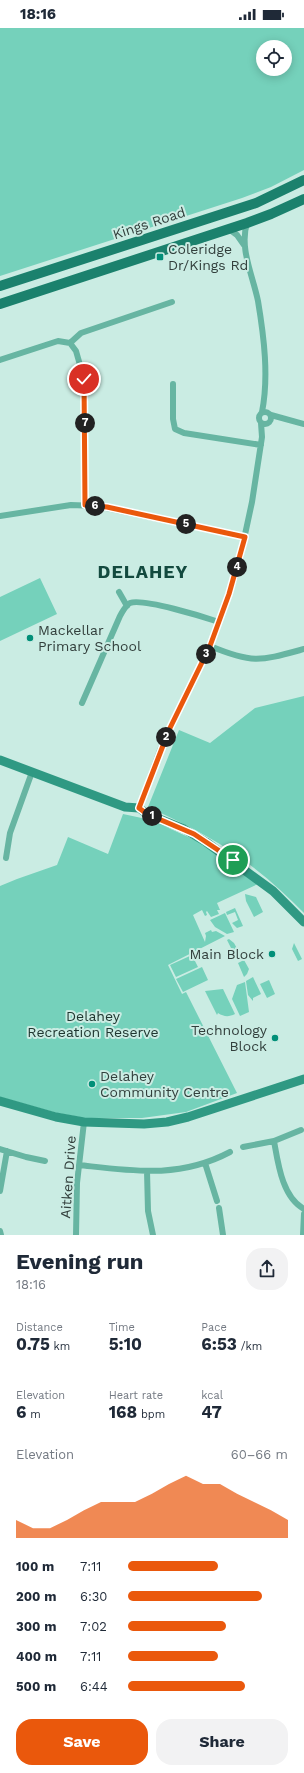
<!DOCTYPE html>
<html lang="en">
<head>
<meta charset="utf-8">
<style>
	body { margin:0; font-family:"Work Sans",sans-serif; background:#f2f2f3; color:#1f2937; height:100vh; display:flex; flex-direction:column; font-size:15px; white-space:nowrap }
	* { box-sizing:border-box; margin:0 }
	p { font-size:13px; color:#747a83 }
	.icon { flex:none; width:22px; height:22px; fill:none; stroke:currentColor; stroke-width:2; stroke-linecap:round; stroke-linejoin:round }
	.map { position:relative; height:1207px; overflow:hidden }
	.details { display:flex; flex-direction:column; background:#fff; flex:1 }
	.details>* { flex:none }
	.fabs { position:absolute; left:256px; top:12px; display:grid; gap:8px }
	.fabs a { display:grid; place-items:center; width:36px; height:36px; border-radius:50%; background:#fff; box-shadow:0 2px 10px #0003; font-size:20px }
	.pin { position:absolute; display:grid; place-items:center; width:34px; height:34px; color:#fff; margin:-17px; border:2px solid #fff; border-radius:50%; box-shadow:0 1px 4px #0007 }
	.km { position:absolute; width:20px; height:20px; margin:-10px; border-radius:50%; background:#222; color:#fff; font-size:11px; line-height:20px; text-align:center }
	.round { display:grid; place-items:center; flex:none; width:42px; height:42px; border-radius:16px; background:#f2f2f3 }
	.overview { display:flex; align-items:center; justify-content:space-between; height:68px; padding:0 16px }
	h1 { font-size:22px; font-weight:700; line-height:30px }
	.figures { display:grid; grid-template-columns:repeat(3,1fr); gap:6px; height:68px; padding:4px 16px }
	.figures div { display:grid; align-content:center }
	.figures b { font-size:17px; font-weight:700 }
	.figures small { font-size:11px; font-weight:400 }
	.figures p { font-size:11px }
	.chart { height:112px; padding:8px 16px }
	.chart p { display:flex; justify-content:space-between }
	.chart svg { width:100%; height:72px; margin-top:4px; fill:#ea580c; opacity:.7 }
	.action { display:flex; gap:8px; margin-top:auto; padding:8px 16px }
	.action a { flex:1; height:46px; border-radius:16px; background:#ea580c; color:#fff; font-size:16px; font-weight:700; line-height:46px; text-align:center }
	.action a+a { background:#f2f2f3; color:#1f2937 }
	ul { padding:0 16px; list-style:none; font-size:13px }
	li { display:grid; grid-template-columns:64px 48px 1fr; align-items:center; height:30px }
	li i { height:10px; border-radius:5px; background:#ea580c }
	.status { display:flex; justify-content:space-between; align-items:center; height:28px; padding:0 20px; background:#fff; direction:ltr }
	.status svg { height:11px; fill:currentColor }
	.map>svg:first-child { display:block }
	.green { fill:#75d1bb; fill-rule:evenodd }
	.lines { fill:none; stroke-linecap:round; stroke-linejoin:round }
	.street { stroke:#67b5a2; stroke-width:6 }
	.secondary { stroke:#2f9983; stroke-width:9 }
	.primary { stroke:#1b816d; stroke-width:10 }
	.route-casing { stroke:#fff; stroke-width:8 }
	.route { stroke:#ea580c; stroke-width:5 }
	.poi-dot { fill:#018f78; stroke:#caece3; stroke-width:1.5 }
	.labels { text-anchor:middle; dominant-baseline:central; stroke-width:4; stroke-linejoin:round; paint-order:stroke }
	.street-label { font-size:14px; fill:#323f3c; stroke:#caece3 }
	.poi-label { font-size:14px; fill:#323f3c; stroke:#caece3; text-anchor:start }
	.park-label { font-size:14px; fill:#203731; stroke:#caece3 }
	.district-label { font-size:18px; font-weight:bold; letter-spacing:1px; fill:#134a3f; stroke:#caece3 }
</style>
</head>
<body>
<div class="status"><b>18:16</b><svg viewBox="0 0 49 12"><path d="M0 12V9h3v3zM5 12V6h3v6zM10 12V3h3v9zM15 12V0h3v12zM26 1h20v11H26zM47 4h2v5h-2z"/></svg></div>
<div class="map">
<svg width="304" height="1207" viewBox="0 0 304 1207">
	<rect width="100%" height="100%" fill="#caece3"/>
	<path class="green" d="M0,0H304V142L271,159L242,170L0,248ZM263,19H285V41H263Z
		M40,550L57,586L0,613V569Z
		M304,668V885C275,855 242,828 206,808C187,797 167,788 148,779L179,702L210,715L255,680Z
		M123,786L151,792L206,817L258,856L217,875L220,882H217L219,886L211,889L207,883L206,884L207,887L205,888L202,882L193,887L205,914L206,908L205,905L211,902L212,904L216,903L225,908L168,937L182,966L186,964L237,1065L186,1084L142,1090H85L57,1085L0,1069V858L17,851L57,837L68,809L108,826Z
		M245,866L256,869L263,884L254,889L246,873Z
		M235,880L243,898L237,900L232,895L238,892L235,884L227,887L226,884Z
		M225,885L234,904L227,906L215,899L210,892Z
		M229,911L234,915L240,926L235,928L227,912Z
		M294,915L302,931L298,933L292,921Z
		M192,927L198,939L176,949L170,937Z
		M244,932L249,941L247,946L244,949L238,935Z
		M202,939L208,952L183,964L176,951Z
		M253,949L261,966L253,970V973L248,967L246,953Z
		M269,952L275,966L267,970L260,956Z
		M245,954L249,984L240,988L232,971L237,957Z
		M223,961L235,986C229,989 224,989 218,985L217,987L205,963Z"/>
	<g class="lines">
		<path class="street" d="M247,195C239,220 253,248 258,273C264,309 269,349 262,384
			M229,201L237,207L244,217
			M70,315L76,323L84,351L85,477
			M0,332L58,313L70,315L81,305L172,274
			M173,356V391L175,401L184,405L261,417
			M259 390a6 6 0 1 1 12 0a6 6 0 1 1-12 0Z
			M271,387L304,396
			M0,488L71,477L97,478L245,509
			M119,564L127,578
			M210,618C253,636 260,633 304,621
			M82,675L120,588C123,583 125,578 130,575C143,570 204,589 219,594
			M139,780L160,722L210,618L229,566L238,539L252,474L262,409L261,395
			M6,830L10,805L32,744
			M274,1113C278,1135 282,1169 304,1181
			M243,1119L274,1113L301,1102
			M0,1121L26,1129L45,1133
			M205,1135L217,1173
			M79,1137C133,1143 179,1151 230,1124
			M147,1143L148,1183L153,1207
			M0,1163L7,1123
			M219,1180L223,1207
			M0,1203L1,1207
			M76,1207L77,1155L84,1094
			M303,1207L304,1186"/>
		<path class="secondary" d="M0,732L125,779L139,780L147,786L184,801L206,814L273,863L304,894
			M0,1073L56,1089L84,1094L144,1096L167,1094L188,1089L304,1051"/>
		<path class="primary" d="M0,258L256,175L304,152
			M0,276L247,195L271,186L304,171"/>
	</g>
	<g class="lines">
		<defs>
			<path id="route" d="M84,351L85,477L107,479L245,509L229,566L210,618L169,702L139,780L147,786L194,806L233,832"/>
		</defs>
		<use href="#route" class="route-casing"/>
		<use href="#route" class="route"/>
	</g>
	<g class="poi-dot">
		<rect x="156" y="225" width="8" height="8" rx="2"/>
		<circle cx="30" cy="610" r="4"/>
		<circle cx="272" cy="926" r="4"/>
		<circle cx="275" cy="1010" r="4"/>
		<circle cx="92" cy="1056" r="4"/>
	</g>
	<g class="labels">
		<g class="street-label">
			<text transform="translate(149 195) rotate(-18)">Kings Road</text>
			<text transform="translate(68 1149) rotate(-86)">Aitken Drive</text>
		</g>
		<g class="poi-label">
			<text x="168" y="221">Coleridge<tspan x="168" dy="16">Dr/Kings Rd</tspan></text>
			<text x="38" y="602">Mackellar<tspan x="38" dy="16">Primary School</tspan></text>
			<text x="264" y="926" text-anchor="end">Main Block</text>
			<text x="267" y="1002" text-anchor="end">Technology<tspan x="267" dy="16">Block</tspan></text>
			<text x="100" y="1048">Delahey<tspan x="100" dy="16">Community Centre</tspan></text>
		</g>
		<g class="park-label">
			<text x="93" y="988">Delahey<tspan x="93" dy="16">Recreation Reserve</tspan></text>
		</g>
		<g class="district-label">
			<text x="143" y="543">DELAHEY</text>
		</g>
	</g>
</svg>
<div class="fabs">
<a><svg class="icon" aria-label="locate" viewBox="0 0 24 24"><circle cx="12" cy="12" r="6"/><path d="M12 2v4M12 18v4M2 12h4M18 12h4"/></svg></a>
</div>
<div class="pin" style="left:233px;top:832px;background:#1e9e55"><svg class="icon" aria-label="arrive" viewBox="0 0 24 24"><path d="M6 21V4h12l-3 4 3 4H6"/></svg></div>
<div class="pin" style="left:84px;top:351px;background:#d93025"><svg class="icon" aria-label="check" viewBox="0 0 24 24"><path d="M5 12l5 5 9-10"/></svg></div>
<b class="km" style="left:152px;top:788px">1</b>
<b class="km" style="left:166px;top:709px">2</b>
<b class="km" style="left:206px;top:626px">3</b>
<b class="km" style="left:237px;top:539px">4</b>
<b class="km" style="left:186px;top:496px">5</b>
<b class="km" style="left:95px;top:478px">6</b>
<b class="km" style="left:85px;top:395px">7</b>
</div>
<section class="details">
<div class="overview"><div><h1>Evening run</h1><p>18:16</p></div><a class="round"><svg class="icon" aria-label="share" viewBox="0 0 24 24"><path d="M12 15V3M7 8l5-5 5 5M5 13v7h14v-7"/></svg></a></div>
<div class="figures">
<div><p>Distance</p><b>0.75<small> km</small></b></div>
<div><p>Time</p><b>5:10</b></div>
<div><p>Pace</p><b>6:53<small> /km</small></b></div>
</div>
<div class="figures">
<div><p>Elevation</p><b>6<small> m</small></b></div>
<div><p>Heart rate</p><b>168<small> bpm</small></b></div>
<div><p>kcal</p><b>47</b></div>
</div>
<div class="chart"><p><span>Elevation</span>60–66 m</p>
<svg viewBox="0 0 160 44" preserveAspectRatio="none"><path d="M0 44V33L10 38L20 38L30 33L40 27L50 22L60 22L70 22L80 17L90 11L100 6L110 11L120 11L130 17L140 22L150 27L160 33V44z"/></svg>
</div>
<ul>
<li><b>100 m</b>7:11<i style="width:56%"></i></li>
<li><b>200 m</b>6:30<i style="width:84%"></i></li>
<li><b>300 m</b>7:02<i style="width:61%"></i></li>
<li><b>400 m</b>7:11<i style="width:56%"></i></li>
<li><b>500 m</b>6:44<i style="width:73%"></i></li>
</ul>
<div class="action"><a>Save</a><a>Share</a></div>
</section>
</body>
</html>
